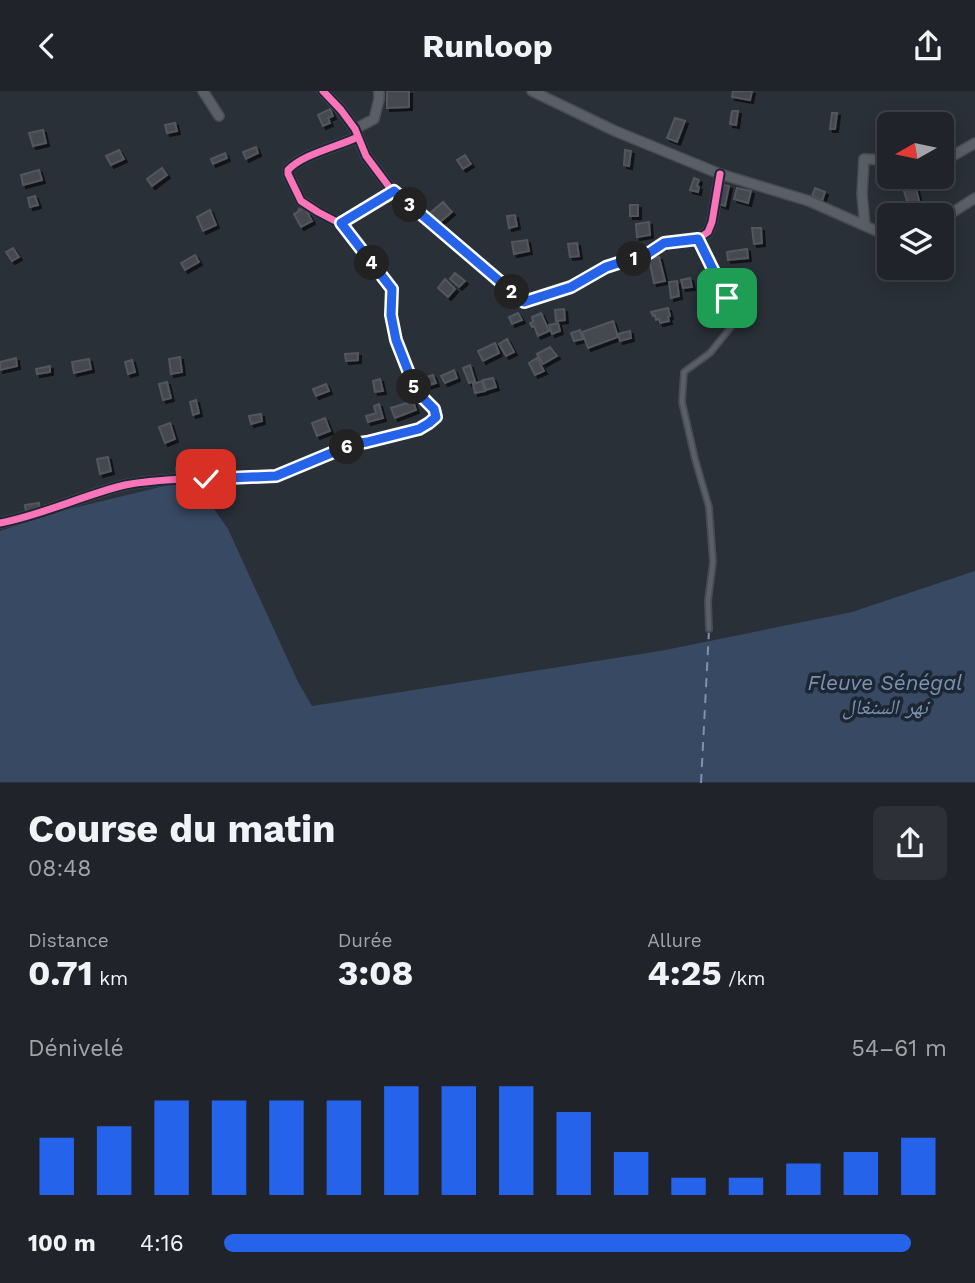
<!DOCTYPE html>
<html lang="fr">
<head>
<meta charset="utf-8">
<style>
	body { margin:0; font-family:"Work Sans","Noto Naskh Arabic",sans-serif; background:#2d3036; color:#f1f3f6; height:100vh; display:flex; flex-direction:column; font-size:26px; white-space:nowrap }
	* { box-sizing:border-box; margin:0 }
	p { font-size:23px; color:#a2a4a8 }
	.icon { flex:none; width:38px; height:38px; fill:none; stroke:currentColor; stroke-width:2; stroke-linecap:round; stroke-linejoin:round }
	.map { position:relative; height:692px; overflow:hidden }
	.details { display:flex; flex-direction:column; background:#20242a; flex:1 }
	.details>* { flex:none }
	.needle { width:46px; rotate:261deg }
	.fabs { position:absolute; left:877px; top:21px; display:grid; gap:14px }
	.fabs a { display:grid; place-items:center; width:77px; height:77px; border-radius:10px; background:#20242a; box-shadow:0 4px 18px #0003,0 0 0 2px #3d4147; font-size:35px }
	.pin { position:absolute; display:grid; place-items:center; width:60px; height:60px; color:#fff; margin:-30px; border-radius:14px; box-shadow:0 4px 10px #0006 }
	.km { position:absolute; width:35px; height:35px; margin:-18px; border-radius:50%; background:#222; color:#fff; font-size:19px; line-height:35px; text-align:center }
	.round { display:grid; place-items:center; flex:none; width:74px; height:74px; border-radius:10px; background:#2d3036 }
	.overview { display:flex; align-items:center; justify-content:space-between; height:119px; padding:0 28px }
	h1 { font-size:38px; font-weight:700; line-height:52px }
	.stats { display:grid; grid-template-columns:repeat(3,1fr); gap:10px; height:119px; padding:7px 28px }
	.stats div { display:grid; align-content:center }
	.stats b { font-size:35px; font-weight:700 }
	.stats small { font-size:19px; font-weight:400 }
	.stats p { font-size:19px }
	.chart { height:196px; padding:14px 28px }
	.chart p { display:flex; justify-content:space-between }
	.chart svg { width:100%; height:126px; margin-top:7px; stroke:#2563eb; stroke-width:6 }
	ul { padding:0 28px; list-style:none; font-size:23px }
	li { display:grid; grid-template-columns:112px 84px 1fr; align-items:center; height:52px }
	li i { height:18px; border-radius:9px; background:#2563eb }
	header { display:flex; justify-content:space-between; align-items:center; height:91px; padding:0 28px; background:#20242a; font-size:32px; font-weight:700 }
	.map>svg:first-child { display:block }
	.water { fill:#384963 }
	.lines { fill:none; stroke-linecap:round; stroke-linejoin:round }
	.ferry { stroke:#7c92b1; stroke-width:2; stroke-dasharray:9 7; stroke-linecap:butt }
	.building { fill:#444950; stroke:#52575f; stroke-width:2; filter:url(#shadow) }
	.service-casing { stroke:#484c53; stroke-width:8 }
	.minor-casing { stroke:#484c53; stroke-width:12 }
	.service { stroke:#5a5e66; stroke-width:4.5 }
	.minor { stroke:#5a5e66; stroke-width:9 }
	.cycleway-casing { stroke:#1d2633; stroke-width:11 }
	.cycleway { stroke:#fb73b8; stroke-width:7 }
	.route-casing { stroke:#fff; stroke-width:14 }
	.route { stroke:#2563eb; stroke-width:9 }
	.labels { text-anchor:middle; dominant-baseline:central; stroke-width:7; stroke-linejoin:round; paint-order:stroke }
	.water-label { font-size:21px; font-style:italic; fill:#7c92b1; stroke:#1d2633 }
</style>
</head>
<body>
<header><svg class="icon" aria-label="back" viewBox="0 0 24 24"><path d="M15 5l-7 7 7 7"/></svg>Runloop<svg class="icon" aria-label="share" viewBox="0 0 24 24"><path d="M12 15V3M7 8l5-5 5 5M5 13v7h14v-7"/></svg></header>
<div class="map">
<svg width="975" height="692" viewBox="0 0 975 692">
	<defs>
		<filter id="shadow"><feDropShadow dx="3" dy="3" stdDeviation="0" flood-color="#0009"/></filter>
	</defs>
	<rect width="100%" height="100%" fill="#2a3038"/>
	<path class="water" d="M193,388L228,438L298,591L312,615L660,560L852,521L975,480V691H0V440L57,421Z"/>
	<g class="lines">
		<path class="ferry" d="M701,692L709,539"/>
	</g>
	<path class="building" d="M387,0H409V16L387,17Z
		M733,0H752L750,9L732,6Z
		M330,18L333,25L328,27L330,32L323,35L318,24Z
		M732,20H738L736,34L730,33Z
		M946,21L949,36L946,34L942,35V33H931L929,25Z
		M832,22H837L835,38H830Z
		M675,27L685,30L677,51L667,47Z
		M175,32L177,40L167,42L165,34Z
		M43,39L46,52L33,55L29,42Z
		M256,56L258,62L246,68L243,61Z
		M119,59L124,68L111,74L106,65Z
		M625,59L631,60L629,75L624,74Z
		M225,62L227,67L213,73L211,68Z
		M465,64L471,73L463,78L457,69Z
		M879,72L889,73V83L879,80Z
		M162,77L167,84L152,95L147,88Z
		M39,79L42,89L23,94L21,84Z
		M694,87L699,89L697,95L699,96L698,101L690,99Z
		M723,94L729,95L725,115L719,113Z
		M915,94L920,113L909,116L903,97Z
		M737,97L751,100L748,112L734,108Z
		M815,97L825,101L822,110L812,105Z
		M35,105L38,114L30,116L28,107Z
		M443,111L452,121L439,132L430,122Z
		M630,114H638V125H630Z
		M305,117L312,130L301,136L294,123L298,121L299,118L301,119Z
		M210,119L216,134L203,140L197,126Z
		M515,124L517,135L509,137L507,125Z
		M649,131L650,144L637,146L636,133Z
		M752,137H761L762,152L754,153Z
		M527,149L529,160L514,163L512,151Z
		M577,152L579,165L570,166L568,153Z
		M13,157L19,166L12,170L6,161Z
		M747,158L748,167L728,169L727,161Z
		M195,164L199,171L185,179L181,172Z
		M659,166L665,190L654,192L649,168Z
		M455,182L465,190L459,196L450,188Z
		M690,187L692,196L683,197L681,189Z
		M445,188L455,198L448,206L438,197Z
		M677,190L679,205L671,207L669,191Z
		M668,217L670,225L668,226L669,230L660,232L659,228L656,229L655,224L653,225L651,221Z
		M564,218L565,229L556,230L555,219Z
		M518,222L522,229L512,233L509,226Z
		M541,222L549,240L538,245L534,235L532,236L530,232L533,231L532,226Z
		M613,230L618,246L588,257L582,241Z
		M558,232L560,240L552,243L549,234Z
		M580,239L583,248L574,250L571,242Z
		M630,240L631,247L620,250L618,243Z
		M507,248L514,261L506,265L499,253Z
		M495,252L499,262L483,270L478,260Z
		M550,256L557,265L543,273L537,263Z
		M358,262V269L346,270L345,263Z
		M180,266L182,281L171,283L169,268Z
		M16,267L17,275L0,279V271Z
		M537,267L544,280L535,284L529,272Z
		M89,268L91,278L74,282L72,271Z
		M132,269L135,281L128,283L125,271Z
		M470,274L475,290L469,292L463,277Z
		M50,275V281L37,283L36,278Z
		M454,279L457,287L445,292L441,285Z
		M433,284L436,292L420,297L418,289Z
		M493,287L496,296L486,299L483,289Z
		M380,288L383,300L375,301L373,290Z
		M482,290L485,300L475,302L473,293Z
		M167,291L171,307L163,309L159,293Z
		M326,293L329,300L316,305L313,298Z
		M196,309L199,322L193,324L190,311Z
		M413,310L416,319L395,327L391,317Z
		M379,313L383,327L368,331L366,325L376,322L374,315Z
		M261,323L262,330L251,333L249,325Z
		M325,327L330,340L317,345L312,332Z
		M170,332L175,348L165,352L159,336Z
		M108,366L111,380L100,383L97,368Z
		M185,375L187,383L177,385L176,377Z
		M39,412L40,419L26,422L25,414Z"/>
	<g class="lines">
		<defs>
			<path id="service" d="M709,538L708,510L713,471L709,416L695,368L682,311L684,281L710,262L731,236L727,208"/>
			<path id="minor" d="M203,0L219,25
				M323,0L341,19L355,38L366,65L390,97L524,211L571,196L606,176L639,166L649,162L664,152L698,148L708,141L712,131L720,83
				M532,0L615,40L720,83L809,110L879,141L889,144
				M355,38L374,28L379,8V0
				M942,71L975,52
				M942,128L975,107
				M341,133L394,100
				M865,135L862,103L864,68L889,69
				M698,148L727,207
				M0,432C43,424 83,404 125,394C148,389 172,389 195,387L206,388L276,385L353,353L367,351L419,339L429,333L436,326L434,318L416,300L396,249L391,224L392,198L341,133L318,121L301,110L288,83V79C303,63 337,56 358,46"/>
		</defs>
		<use href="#service" class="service-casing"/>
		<use href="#minor" class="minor-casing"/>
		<use href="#service" class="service"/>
		<use href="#minor" class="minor"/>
		<defs>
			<path id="cycleway" d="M323,0L341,19L355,38L366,65L390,97L524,211L571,196L606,176L639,166L649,162L664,152L698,148L708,141L712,131L720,83
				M0,432C43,424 83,404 125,394C148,389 172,389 195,387L206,388L276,385L353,353L367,351L419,339L429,333L436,326L434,318L416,300L396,249L391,224L392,198L341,133L318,121L301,110L288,83V79C303,63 337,56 358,46"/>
		</defs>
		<use href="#cycleway" class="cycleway-casing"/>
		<use href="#cycleway" class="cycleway"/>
	</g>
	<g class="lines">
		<defs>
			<path id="route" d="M206,388L276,385L353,353L367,351L419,338L429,332L436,326L434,318L416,300L396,249L391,224L392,198L341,132L394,100L524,211L571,196L606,176L649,162L664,152L698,148L727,207"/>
		</defs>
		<use href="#route" class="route-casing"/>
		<use href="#route" class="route"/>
	</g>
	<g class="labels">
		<g class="water-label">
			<text x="885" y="591">Fleuve Sénégal<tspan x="885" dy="24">نهر السنغال</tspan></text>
		</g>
	</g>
</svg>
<div class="fabs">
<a><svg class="needle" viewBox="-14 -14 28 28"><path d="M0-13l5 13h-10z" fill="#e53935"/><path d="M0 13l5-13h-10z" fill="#a2a4a8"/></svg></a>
<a><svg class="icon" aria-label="layers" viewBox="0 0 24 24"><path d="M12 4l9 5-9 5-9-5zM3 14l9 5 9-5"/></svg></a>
</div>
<div class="pin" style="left:727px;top:207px;background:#1e9e55"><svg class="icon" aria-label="arrive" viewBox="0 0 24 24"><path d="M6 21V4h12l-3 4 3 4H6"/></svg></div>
<div class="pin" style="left:206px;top:388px;background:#d93025"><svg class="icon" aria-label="check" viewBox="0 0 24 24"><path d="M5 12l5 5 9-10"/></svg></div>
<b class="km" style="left:634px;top:168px">1</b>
<b class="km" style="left:512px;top:201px">2</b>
<b class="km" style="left:410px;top:114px">3</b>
<b class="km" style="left:372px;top:172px">4</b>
<b class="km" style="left:414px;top:296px">5</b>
<b class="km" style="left:347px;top:356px">6</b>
</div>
<section class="details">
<div class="overview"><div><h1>Course du matin</h1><p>08:48</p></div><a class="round"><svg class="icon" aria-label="share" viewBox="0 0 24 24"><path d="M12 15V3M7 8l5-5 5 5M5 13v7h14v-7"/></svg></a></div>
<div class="stats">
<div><p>Distance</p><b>0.71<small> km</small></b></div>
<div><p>Durée</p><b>3:08</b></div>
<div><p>Allure</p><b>4:25<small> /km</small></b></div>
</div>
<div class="chart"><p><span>Dénivelé</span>54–61 m</p>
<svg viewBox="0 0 160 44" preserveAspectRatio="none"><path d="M5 44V24M15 44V20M25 44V11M35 44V11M45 44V11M55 44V11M65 44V6M75 44V6M85 44V6M95 44V15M105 44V29M115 44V38M125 44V38M135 44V33M145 44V29M155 44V24"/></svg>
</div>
<ul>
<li><b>100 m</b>4:16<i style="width:95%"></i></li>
</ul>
</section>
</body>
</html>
